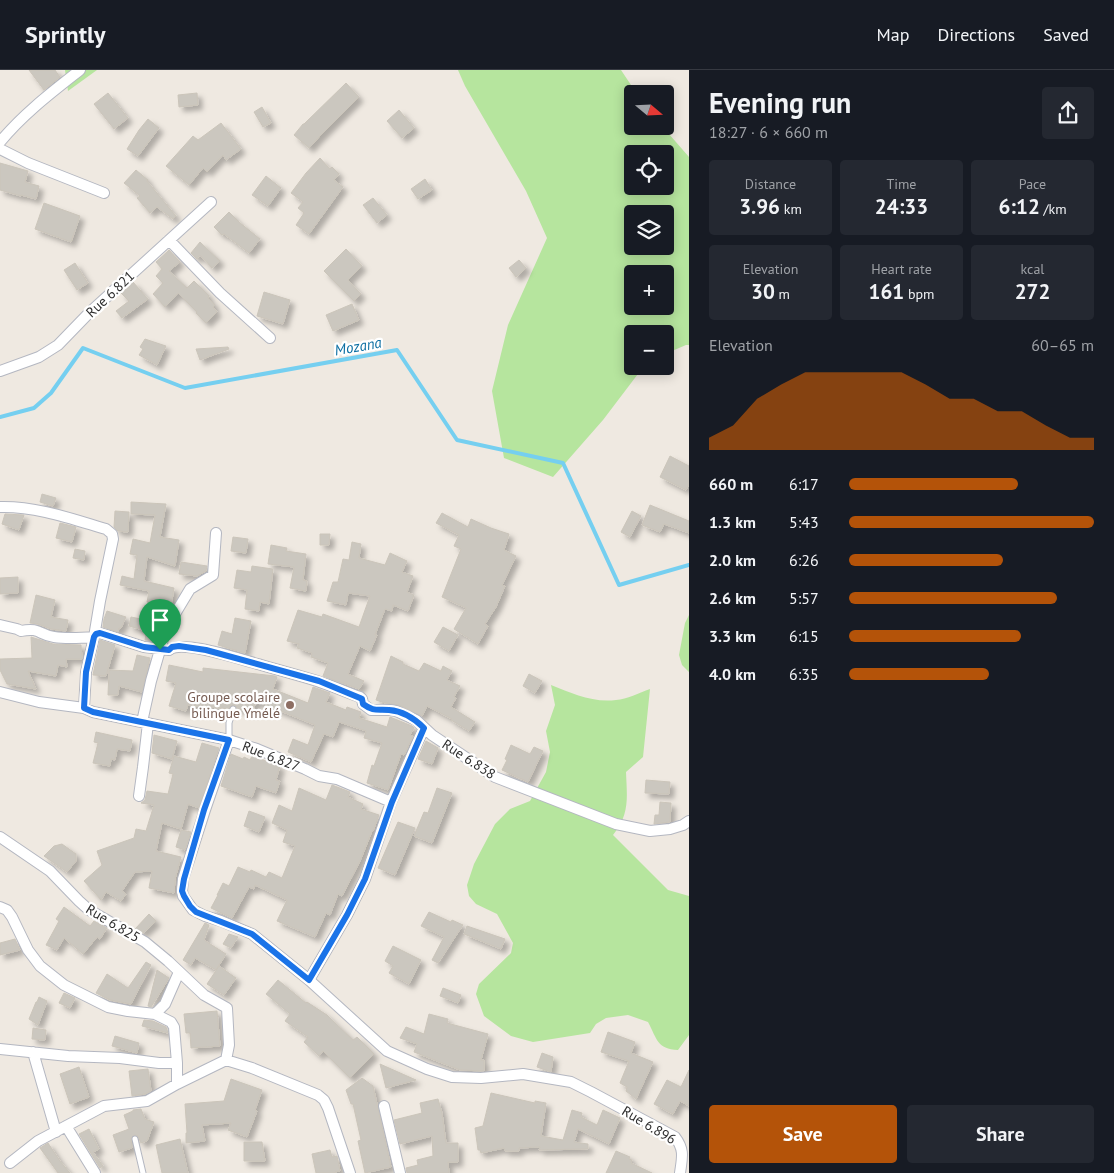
<!DOCTYPE html>
<html lang="en">
<head>
<meta charset="utf-8">
<style>
	body { margin:0; font-family:"PT Sans",sans-serif; background:#242831; color:#f1f3f6; height:100vh; display:flex; flex-direction:column; font-size:19px; white-space:nowrap }
	* { box-sizing:border-box; margin:0 }
	p { font-size:16px; color:#9ea1a6 }
	.icon { flex:none; width:28px; height:28px; fill:none; stroke:currentColor; stroke-width:2; stroke-linecap:round; stroke-linejoin:round }
	.map { position:relative; flex:1; overflow:hidden }
	.sheet { display:flex; flex-direction:column; background:#171b24; width:425px }
	.sheet>* { flex:none }
	.needle { width:32px; rotate:109deg }
	.buttons { position:absolute; left:624px; top:15px; display:grid; gap:10px }
	.buttons a { display:grid; place-items:center; width:50px; height:50px; border-radius:5px; background:#171b24; box-shadow:0 2px 12px #0003; font-size:25px }
	.pin { position:absolute; display:grid; place-items:center; width:42px; height:42px; color:#fff; margin:-51px -21px; border-radius:50% 50% 50% 0; rotate:-45deg; box-shadow:0 0 5px #0007 }
	.pin .icon { rotate:45deg }
	.round { display:grid; place-items:center; flex:none; width:52px; height:52px; border-radius:5px; background:#242831 }
	.headline { display:flex; align-items:center; justify-content:space-between; height:85px; padding:0 20px }
	h1 { font-size:28px; font-weight:600; line-height:38px }
	.figures { display:grid; grid-template-columns:repeat(3,1fr); gap:8px; height:85px; padding:5px 20px }
	.figures div { display:grid; align-content:center; border-radius:5px; background:#242831; text-align:center }
	.figures b { font-size:21px; font-weight:600 }
	.figures small { font-size:14px; font-weight:400 }
	.figures p { font-size:14px }
	.chart { height:140px; padding:10px 20px }
	.chart p { display:flex; justify-content:space-between }
	.chart svg { width:100%; height:90px; margin-top:5px; fill:#b45309; opacity:.7 }
	.primary-button { display:flex; gap:10px; margin-top:auto; padding:10px 20px }
	.primary-button a { flex:1; height:58px; border-radius:5px; background:#b45309; color:#fff; font-size:20px; font-weight:600; line-height:58px; text-align:center }
	.primary-button a+a { background:#242831; color:#f1f3f6 }
	ul { padding:0 20px; list-style:none; font-size:16px }
	li { display:grid; grid-template-columns:80px 60px 1fr; align-items:center; height:38px }
	li i { height:12px; border-radius:6px; background:#b45309 }
	header { display:flex; align-items:center; gap:30px; box-sizing:border-box; height:70px; padding:0 25px; background:#171b24; border-bottom:1px solid #363941 }
	header strong { font-size:24px }
	nav { display:flex; gap:28px; margin-inline-start:auto; font-size:18px }
	main { display:flex; flex:1; min-height:0 }
	.map>svg:first-child { display:block }
	.green { fill:#b6e59e; fill-rule:evenodd }
	.lines { fill:none; stroke-linecap:round; stroke-linejoin:round }
	.stream { stroke:#75cff0; stroke-width:4 }
	.building { fill:#cbc7bf; stroke:#cbc5ba; filter:url(#shadow) }
	.service-casing { stroke:#b4b7c1; stroke-width:7 }
	.minor-casing { stroke:#b4b7c1; stroke-width:12 }
	.service { stroke:#fff; stroke-width:5 }
	.minor { stroke:#fff; stroke-width:10 }
	.route-casing { stroke:#fff; stroke-width:10 }
	.route { stroke:#1a73e8; stroke-width:6 }
	.education-dot { fill:#8d6e63; stroke:#fff; stroke-width:2 }
	.labels { text-anchor:middle; dominant-baseline:central; stroke-width:4.5; stroke-linejoin:round; paint-order:stroke }
	.street-label { font-size:14px; fill:#2e2e2e; stroke:#fff }
	.education-label { font-size:14px; fill:#785e54; stroke:#fff; text-anchor:end }
	.water-label { font-size:15px; font-style:italic; fill:#0d6fa3; stroke:#fff }
</style>
</head>
<body>
<header>
<strong>Sprintly</strong>
<nav><a>Map</a><a>Directions</a><a>Saved</a></nav>
</header>
<main>
<div class="map">
<svg width="689" height="1103" viewBox="0 0 689 1103">
	<defs>
		<filter id="shadow"><feDropShadow dx="4.5" dy="4.5" stdDeviation="2.5" flood-color="#0004"/></filter>
	</defs>
	<rect width="100%" height="100%" fill="#efe9e1"/>
	<path class="green" d="M65,0H97L68,21Z
		M458,0H621L637,24H632V56H662L689,87V275H686L665,284V264H632V296H644L603,350L553,407L504,388L492,321L508,255L547,168L526,121L465,16ZM632,84H665V116H632ZM632,144H665V176H632ZM632,204H665V236H632Z
		M689,545V602L682,595L679,585L685,553Z
		M551,615C572,623 592,633 616,630C627,629 639,623 650,619L643,687L626,702C627,728 630,744 613,765L668,820L689,826V965L678,980C657,979 657,969 648,952L628,945L606,948L596,954L590,963L533,972L511,966L484,946L476,924L479,914L511,883L513,873L497,844L476,834L469,826L467,815L474,794L495,754L510,739L530,731L546,702L550,682L546,661L555,635Z"/>
	<g class="lines">
		<path class="stream" d="M0,347L34,338L51,323L83,278L185,318L397,280L457,370L563,393L619,515L689,495"/>
	</g>
	<path class="building" d="M29,0H55L60,7L44,20Z
		M346,13L359,27L319,67L309,78L294,65L303,54H304Z
		M108,23L128,48L114,59L94,34Z
		M197,23L198,35L179,37L178,25Z
		M262,37L271,53L263,57L254,42Z
		M399,40L414,58L402,68L387,51Z
		M148,49L159,58L138,86L127,79L139,60Z
		M221,53L241,79L226,90L223,85L207,102L203,98L189,115L166,96L193,66L198,70Z
		M320,88L330,99L332,97L339,104L334,110L343,117L309,164L296,155L304,143L298,138L303,132L291,123L306,103Z
		M0,93L28,101L25,112L39,116L36,129L21,125V126L0,120Z
		M136,100L148,110L147,111L176,146L173,149L157,137L150,143L137,128L140,126L124,113Z
		M266,106L281,118L268,136L252,125Z
		M425,109L432,120L418,129L411,119Z
		M373,128L387,145L377,153L363,135Z
		M44,133L80,146L71,172L35,159Z
		M229,142L239,152L260,169L249,183L224,164L222,165L214,157Z
		M200,172L220,191L212,198L200,185L197,189L191,183Z
		M346,179L362,196L348,210L361,224L354,231L324,201Z
		M169,180L180,192L169,201L187,218L194,211L209,226L208,228L215,235L213,237L217,242L206,253L196,243L197,242L178,223L165,237L153,224L163,213L156,206L162,199L156,192Z
		M519,190L526,198L516,207L509,198Z
		M75,193L88,213L77,220L64,200Z
		M133,212L148,229L122,248L116,241L129,231L121,223Z
		M264,222L290,230L283,254L257,246Z
		M352,234L359,250L333,261L326,245Z
		M145,269L166,276L157,295L139,285L143,279L140,277Z
		M228,277L229,279L200,290L196,279Z
		M670,386L689,396V414L686,420L660,407Z
		M42,424L56,428L53,436L40,432Z
		M131,432L166,434L160,467L179,470L175,496L147,487L144,511L174,518L171,536L147,532L149,521L120,515L122,506L134,509L137,485L130,484L133,469L150,473L155,445L131,444Z
		M650,435L689,451V463L664,454L660,462L642,455Z
		M115,441L129,442L128,462L118,461L114,457Z
		M632,441L641,446L630,467L621,462Z
		M442,443L468,457L471,449L491,458L509,464L504,480L516,486L502,515L505,516L496,537L485,554L488,556L478,574L454,559L466,538L442,527L461,479L454,476L459,465L436,453Z
		M5,444L24,445L19,460L2,454Z
		M60,453L76,457L72,472L56,468Z
		M320,464H330L329,475H320Z
		M233,467L248,469L246,483L231,481Z
		M352,472L361,474L359,488L385,495L390,483L407,491L402,502L413,506L407,522L414,525L408,541L393,535L392,541L385,539L375,565H377L370,581L360,576L348,604L364,611L359,619L323,606L328,593L311,587L312,583L297,578L299,574L287,571L298,540L322,547L323,544L359,557L370,526L348,523L346,535L327,531L333,512H338L343,489L349,490Z
		M271,475L287,478L286,481L306,484L303,510L307,511L306,521L290,518L294,497L268,494Z
		M75,479L85,481L84,490L73,488Z
		M181,492L207,496L206,501L197,506L179,504Z
		M252,496L273,499L269,534L260,532L259,541L245,539L247,520L234,518L237,500L251,502Z
		M18,507V523L0,524V508Z
		M36,525L55,530L51,547L68,550L66,561L51,559L38,554L30,553Z
		M107,541L126,547L121,558H119L118,562L103,557L104,549Z
		M131,547L146,550L143,560L129,556Z
		M235,548L251,551L245,583L218,575L222,561L232,564Z
		M443,557L458,565L449,581L434,572Z
		M146,563L155,565L154,571L145,570Z
		M31,567L53,574L81,575L82,589H66L67,597L58,595L56,606L28,601L36,619L7,614L0,600V589L32,588Z
		M100,570L115,575L106,606L93,605Z
		M137,585L150,588L142,622L119,616L118,625H108L109,600L133,601Z
		M391,586L403,592V594L419,601L424,593L441,601L443,596L452,601L447,610L460,616L454,627L456,628L451,637L475,652L469,661L451,650L452,649L427,636L422,646L399,635L385,633L376,630Z
		M169,595L203,602V598L275,606L277,607L273,619L308,633L313,617L330,623L326,632L346,640L347,637L361,642L359,648L387,657L390,647L412,656L414,658L410,665L413,666L404,685L401,684L388,720L367,713L372,695L374,696L382,673L364,668L366,661L339,652L333,667L324,664L311,692L288,682L293,669L308,675L315,655L256,631L253,641L237,639L236,636L234,635L230,636L229,639L188,635L186,641L169,636L176,613L166,611Z
		M529,604L542,611L535,623L523,616Z
		M96,662L132,670L130,681L117,679L115,690L111,689L110,696L93,693L98,673L94,672Z
		M154,665L177,671L172,689L152,683Z
		M426,671L438,678L432,694L418,689Z
		M202,673L219,678L199,738L188,734L181,759L162,753L156,781L181,787L175,809L174,823L149,818L152,801L135,802L122,821L126,824L121,831L106,822L101,830L84,811L102,795L97,781L134,768L136,759L146,761L154,735L141,733L145,730L147,721L168,724L173,704L169,703L174,686L196,692Z
		M511,675L530,684L534,677L543,681L528,712L502,700L507,690L505,689Z
		M231,684L243,689L244,687L250,690L252,686L280,696L276,710L280,711L276,723L256,716L252,727L221,716Z
		M646,710L670,712L669,724L645,723Z
		M332,715L350,722L348,727L363,734L361,739L379,745L373,761H372L360,791L342,826L338,824L330,845L326,843L315,867L277,851L287,830L255,815L254,819L249,817L232,848L211,838L218,825H217L223,813L229,816L238,797L250,802L251,800L266,807L269,802L282,808L295,776L283,772L287,760L272,753L279,735L292,741L299,718L326,730Z
		M437,718L452,723L432,773L414,766L424,742L428,743Z
		M660,732L671,733L670,752L654,754L655,745H659Z
		M249,741L265,747L259,762L244,756Z
		M398,752L415,758L395,805L378,798Z
		M181,760L191,762L185,780L176,777Z
		M62,774L76,784V791L67,802L44,786L54,776Z
		M64,837L90,856L94,851L107,858L100,869L97,867L83,884L64,868L57,880L46,875L59,851L56,849Z
		M429,842L451,852L452,850L463,855L438,893L432,890L444,867L421,856Z
		M149,844L156,851L143,863L135,859Z
		M205,853L209,855L204,870L226,884L216,900L195,888L191,895L183,890Z
		M467,856L505,869L501,879L464,864Z
		M229,864L238,867L231,878L223,874Z
		M15,869L20,880L0,885V873Z
		M393,876L421,890L409,914L389,903L393,896L385,891Z
		M146,892L151,895L131,934L110,930L96,923L107,904L128,918Z
		M219,896L236,908L224,925L207,914Z
		M157,900L169,908L166,913L151,937L148,936Z
		M278,910L306,933L307,932L327,945L353,970L357,967L374,984L350,1008L323,981L319,986L304,972L308,967L285,951L290,944L266,924Z
		M443,918L461,925L458,933L440,926Z
		M64,923L75,928L70,938L59,933Z
		M39,927L47,931L38,955L29,949L36,932H37Z
		M217,941L220,976L191,978L190,963H186L184,944Z
		M429,944L448,949L447,953L488,964L481,990H484V1001L460,1000L414,982L417,974L400,968L406,957L424,964Z
		M144,950L153,951L166,957L168,963L142,956Z
		M33,958L46,960L45,970L32,969Z
		M608,962L635,972L631,983L653,992L636,1029L626,1021L627,1017L620,1013L629,991L601,982Z
		M115,966L139,973L137,983L112,976Z
		M542,983L553,987L551,1002L537,997Z
		M380,994L416,1010L386,1018Z
		M79,997L89,1027L70,1034L60,1004Z
		M148,999L151,1021L145,1024L132,1026L129,1001Z
		M689,1000V1036L680,1031L673,1044L654,1034L667,1010L681,1017Z
		M362,1008L373,1016L391,1097L365,1103L358,1071L361,1070L353,1034H351L346,1020Z
		M231,1009L262,1020L255,1040L257,1041L247,1067L228,1060L231,1053L202,1055L205,1071L186,1073V1063H187L185,1034L224,1031Z
		M491,1023L535,1033V1031L546,1033L541,1066L563,1070L572,1040L582,1043L581,1047L597,1055L603,1040L620,1048L609,1074L578,1059L574,1072L588,1074V1079L539,1080L540,1077L519,1078V1081H505L504,1078L481,1083L480,1080H478L475,1058L483,1056Z
		M438,1029L442,1043L446,1073H458V1092H448L449,1103H407L406,1098L418,1095L417,1090L433,1086L432,1066L400,1074L394,1050L422,1043L420,1033Z
		M141,1039L145,1049L154,1052L147,1071L141,1073L138,1066L134,1065L131,1068L132,1078L119,1082L113,1065L129,1059L124,1045L133,1041V1040Z
		M89,1059L99,1079L93,1082L103,1096L100,1098L79,1064Z
		M180,1069L188,1103H162L156,1075Z
		M244,1072H262L265,1091H244Z
		M48,1073L60,1091L70,1103H58L40,1078Z
		M330,1080L332,1087L337,1086L340,1101L335,1102V1103H316L312,1084Z
		M616,1081L630,1087L629,1089L632,1090L631,1093L652,1103H606Z"/>
	<g class="lines">
		<defs>
			<path id="service" d="M229,670V653L233,639
				M135,1069L143,1103"/>
			<path id="minor" d="M0,72C23,44 52,22 80,0
				M0,79L28,93L104,123
				M169,170L220,223L270,268
				M0,301L39,287L58,275L89,243L211,132
				M0,437C36,436 72,449 106,459L112,464L113,469L100,531L94,567L86,602L84,638
				M0,555L17,559L21,561C40,557 39,565 54,567C67,569 81,568 94,567L96,564L100,563L144,577L169,580C183,569 241,590 258,594C278,600 298,605 317,611C332,616 346,622 360,627L362,629L363,634L371,640H390L396,641L416,650L432,665L495,707L616,754L650,761L670,759L683,755L689,751
				M0,622L39,632L84,638L93,642L229,670L257,679L305,699L319,706L337,709L391,732
				M142,652L151,611L166,559L190,519L213,505L216,463
				M229,670L205,740L183,809L182,821L183,826L193,840L205,846L221,851L252,864L309,910L387,981L427,999L452,1007L481,1008L523,1004L571,1012L591,1022L675,1067C685,1080 682,1088 680,1103
				M139,726L143,697L148,653
				M0,767L50,801L79,831L89,840L145,872L168,891L204,925L227,938L229,975L226,990L252,998L318,1025L324,1030L328,1038L350,1103
				M0,837L7,840L12,847L28,880L40,896L64,915L108,937L128,941L155,944L165,934L179,902
				M309,910L347,845L365,809L391,732L424,658
				M155,944L171,952L174,957L177,993V1014
				M0,979L68,986L120,988L159,993H177
				M33,982L56,1062
				M384,1036L400,1103
				M66,1056L95,1103
				M10,1093L38,1071L104,1036L147,1031L177,1014L226,990"/>
		</defs>
		<use href="#service" class="service-casing"/>
		<use href="#minor" class="minor-casing"/>
		<use href="#service" class="service"/>
		<use href="#minor" class="minor"/>
	</g>
	<g class="lines">
		<defs>
			<path id="route" d="M100,563L144,577L169,580L172,577L179,576L206,580L319,611L360,628L362,629L363,634C374,642 377,639 389,640C402,641 415,649 424,658L392,732L365,809L347,845L309,910L252,864L196,842L190,836L184,826L182,821L184,809L204,740L229,670L93,642L84,638L86,602L94,567L96,564Z"/>
		</defs>
		<use href="#route" class="route-casing"/>
		<use href="#route" class="route"/>
	</g>
	<circle class="education-dot" cx="290" cy="635" r="5"/>
	<g class="labels">
		<g class="street-label">
			<text transform="translate(110 224) rotate(-43)">Rue 6.821</text>
			<text transform="translate(271 686) rotate(21)">Rue 6.827</text>
			<text transform="translate(469 689) rotate(33)">Rue 6.838</text>
			<text transform="translate(113 853) rotate(31)">Rue 6.825</text>
			<text transform="translate(649 1055) rotate(31)">Rue 6.896</text>
		</g>
		<g class="education-label">
			<text x="280" y="627">Groupe scolaire<tspan x="280" dy="16">bilingue Ymélé</tspan></text>
		</g>
		<g class="water-label">
			<text transform="translate(358 276) rotate(-10)">Mozana</text>
		</g>
	</g>
</svg>
<div class="buttons">
<a><svg class="needle" viewBox="-14 -14 28 28"><path d="M0-13l5 13h-10z" fill="#e53935"/><path d="M0 13l5-13h-10z" fill="#9ea1a6"/></svg></a>
<a><svg class="icon" aria-label="locate" viewBox="0 0 24 24"><circle cx="12" cy="12" r="6"/><path d="M12 2v4M12 18v4M2 12h4M18 12h4"/></svg></a>
<a><svg class="icon" aria-label="layers" viewBox="0 0 24 24"><path d="M12 4l9 5-9 5-9-5zM3 14l9 5 9-5"/></svg></a>
<a>+</a>
<a>−</a>
</div>
<div class="pin" style="left:160px;top:580px;background:#1e9e55"><svg class="icon" aria-label="arrive" viewBox="0 0 24 24"><path d="M6 21V4h12l-3 4 3 4H6"/></svg></div>
</div>
<section class="sheet">
<div class="headline"><div><h1>Evening run</h1><p>18:27 · 6 × 660 m</p></div><a class="round"><svg class="icon" aria-label="share" viewBox="0 0 24 24"><path d="M12 15V3M7 8l5-5 5 5M5 13v7h14v-7"/></svg></a></div>
<div class="figures">
<div><p>Distance</p><b>3.96<small> km</small></b></div>
<div><p>Time</p><b>24:33</b></div>
<div><p>Pace</p><b>6:12<small> /km</small></b></div>
</div>
<div class="figures">
<div><p>Elevation</p><b>30<small> m</small></b></div>
<div><p>Heart rate</p><b>161<small> bpm</small></b></div>
<div><p>kcal</p><b>272</b></div>
</div>
<div class="chart"><p><span>Elevation</span>60–65 m</p>
<svg viewBox="0 0 160 44" preserveAspectRatio="none"><path d="M0 44V38L10 32L20 19L30 12L40 6L50 6L60 6L70 6L80 6L90 12L100 19L110 19L120 25L130 25L140 32L150 38L160 38V44z"/></svg>
</div>
<ul>
<li><b>660 m</b>6:17<i style="width:69%"></i></li>
<li><b>1.3 km</b>5:43<i style="width:100%"></i></li>
<li><b>2.0 km</b>6:26<i style="width:63%"></i></li>
<li><b>2.6 km</b>5:57<i style="width:85%"></i></li>
<li><b>3.3 km</b>6:15<i style="width:70%"></i></li>
<li><b>4.0 km</b>6:35<i style="width:57%"></i></li>
</ul>
<div class="primary-button"><a>Save</a><a>Share</a></div>
</section>
</main>
</body>
</html>
